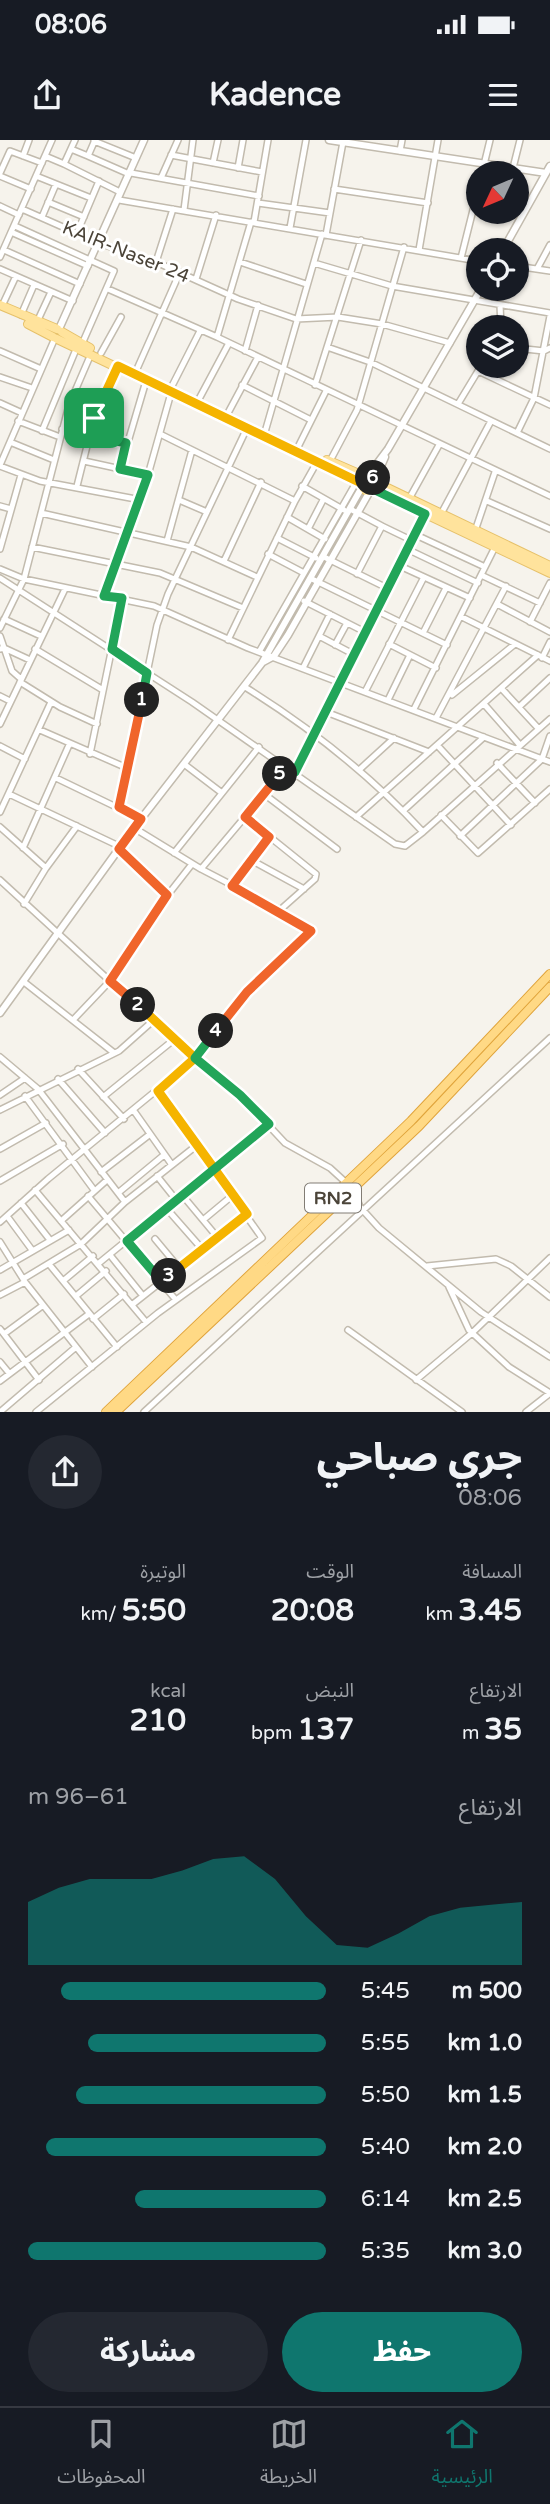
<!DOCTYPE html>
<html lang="ar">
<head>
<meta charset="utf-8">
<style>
	body { margin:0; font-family:"Varela Round","Noto Sans Arabic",sans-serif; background:#242831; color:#f1f3f6; direction:rtl; height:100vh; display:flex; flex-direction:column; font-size:26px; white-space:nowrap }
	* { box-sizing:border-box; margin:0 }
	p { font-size:23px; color:#9ea1a6 }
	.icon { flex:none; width:38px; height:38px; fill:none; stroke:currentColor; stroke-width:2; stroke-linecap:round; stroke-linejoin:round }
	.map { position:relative; height:1272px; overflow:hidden; direction:ltr }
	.sheet { display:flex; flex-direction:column; background:#171b24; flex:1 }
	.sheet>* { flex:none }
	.needle { width:46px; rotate:226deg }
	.fabs { position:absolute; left:466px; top:21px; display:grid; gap:14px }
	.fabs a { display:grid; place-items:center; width:63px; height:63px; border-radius:50%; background:#171b24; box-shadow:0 2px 5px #0004; font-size:35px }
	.pin { position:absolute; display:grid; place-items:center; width:60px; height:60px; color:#fff; margin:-30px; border-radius:14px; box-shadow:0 4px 10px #0006 }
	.km { position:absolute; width:35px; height:35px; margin:-18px; border-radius:50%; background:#222; color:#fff; font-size:19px; line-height:35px; text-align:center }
	.round { display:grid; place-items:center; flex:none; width:74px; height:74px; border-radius:37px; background:#242831 }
	.overview { display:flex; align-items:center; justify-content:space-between; height:119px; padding:0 28px }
	h1 { font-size:38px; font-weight:800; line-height:52px }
	.metrics { display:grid; grid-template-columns:repeat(3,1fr); gap:10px; height:119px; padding:7px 28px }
	.metrics div { display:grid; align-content:center }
	.metrics b { font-size:30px; font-weight:800 }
	.metrics small { font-size:19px; font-weight:400 }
	.metrics p { font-size:19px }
	.chart { height:196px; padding:14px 28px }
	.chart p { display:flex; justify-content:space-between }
	.chart svg { width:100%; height:126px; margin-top:7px; fill:#0f766e; opacity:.7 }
	.action { display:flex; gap:14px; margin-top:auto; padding:14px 28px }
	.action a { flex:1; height:80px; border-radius:42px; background:#0f766e; color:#fff; font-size:28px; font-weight:800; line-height:80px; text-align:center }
	.action a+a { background:#242831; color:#f1f3f6 }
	ul { padding:0 28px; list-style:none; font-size:23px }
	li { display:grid; grid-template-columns:112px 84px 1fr; align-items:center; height:52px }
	li i { height:18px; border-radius:9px; background:#0f766e }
	.status { display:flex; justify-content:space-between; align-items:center; height:49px; padding:0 35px; background:#171b24; direction:ltr }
	.status svg { height:19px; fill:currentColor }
	header { display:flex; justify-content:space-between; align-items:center; height:91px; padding:0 28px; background:#171b24; font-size:32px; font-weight:800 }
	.tab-bar { display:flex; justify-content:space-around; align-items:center; height:98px; border-top:2px solid #363941; background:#171b24; font-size:19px; color:#9ea1a6 }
	.tab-bar a { display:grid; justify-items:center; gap:4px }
	.tab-bar .current { color:#0f766e }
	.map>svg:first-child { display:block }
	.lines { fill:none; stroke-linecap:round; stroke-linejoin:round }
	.minor-casing { stroke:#c2bbae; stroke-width:8 }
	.tertiary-casing { stroke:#c2bbae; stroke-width:9 }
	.primary-casing { stroke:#e6c16a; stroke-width:10 }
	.trunk-casing { stroke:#e0a43c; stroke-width:10 }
	.minor { stroke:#fff; stroke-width:5 }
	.tertiary { stroke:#fff; stroke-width:6 }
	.primary { stroke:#ffe39c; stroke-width:8 }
	.trunk { stroke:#ffd985; stroke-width:8 }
	.split-1-casing { stroke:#fff; stroke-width:14 }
	.split-2-casing { stroke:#fff; stroke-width:14 }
	.split-3-casing { stroke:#fff; stroke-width:14 }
	.split-4-casing { stroke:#fff; stroke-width:14 }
	.split-5-casing { stroke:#fff; stroke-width:14 }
	.split-6-casing { stroke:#fff; stroke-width:14 }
	.split-7-casing { stroke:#fff; stroke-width:14 }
	.split-1 { stroke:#22a559; stroke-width:9 }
	.split-2 { stroke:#f0652b; stroke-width:9 }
	.split-3 { stroke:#f5b400; stroke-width:9 }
	.split-4 { stroke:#22a559; stroke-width:9 }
	.split-5 { stroke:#f0652b; stroke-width:9 }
	.split-6 { stroke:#22a559; stroke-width:9 }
	.split-7 { stroke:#f5b400; stroke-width:9 }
	.labels { text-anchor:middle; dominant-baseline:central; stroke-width:6; stroke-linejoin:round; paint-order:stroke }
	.shield { fill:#fff; stroke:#817c74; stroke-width:2 }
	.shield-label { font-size:18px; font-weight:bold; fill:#4b4439 }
	.street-label { font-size:19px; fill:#4b4439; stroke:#fff }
</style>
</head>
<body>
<div class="status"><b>08:06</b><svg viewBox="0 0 49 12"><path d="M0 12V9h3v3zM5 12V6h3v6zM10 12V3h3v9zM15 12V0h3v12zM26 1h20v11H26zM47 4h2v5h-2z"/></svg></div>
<header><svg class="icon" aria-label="menu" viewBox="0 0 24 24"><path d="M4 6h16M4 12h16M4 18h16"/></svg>Kadence<svg class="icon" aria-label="share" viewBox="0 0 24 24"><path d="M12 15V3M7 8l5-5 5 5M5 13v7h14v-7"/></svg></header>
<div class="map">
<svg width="550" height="1272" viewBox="0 0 550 1272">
	<rect width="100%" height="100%" fill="#f6f3ec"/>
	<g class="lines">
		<defs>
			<path id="minor" d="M75,0L64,24L120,52
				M95,0L88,16L129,34
				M94,1L136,18
				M71,9L88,16
				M400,11L402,0
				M171,15L262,32
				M23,16L29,0
				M45,16L64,24
				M213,23L218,0
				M238,28L243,0
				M513,28L520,0
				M0,33L10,11L42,23
				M131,33L259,56
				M482,33L490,0
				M0,36L31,49
				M36,36L91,58
				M161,38L178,0
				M334,49L428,63
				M119,60L478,121
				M48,62L84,77
				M258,63L330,73
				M0,66L19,75
				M22,69L99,103L156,122L238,159L296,179L338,177L382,184L450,203
				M184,70L193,0
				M42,77L56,44
				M254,82L268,0
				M15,86L114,131L82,204
				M290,88L306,0
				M11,92L88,126
				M77,93L99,41
				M326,95L343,2
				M4,110L80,144
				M419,110L438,0
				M0,117L52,0
				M461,118L478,50
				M156,122L173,69
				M240,122L306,144
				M314,123L392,146L550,173
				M516,126L550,131
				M0,129L73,161
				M537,129L550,105
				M196,139L216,75
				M108,149L217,197L550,356
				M500,165L501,187
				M2,166L16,136
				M21,175L34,145
				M37,182L51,152
				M217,197L251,82
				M327,207L370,222L550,309
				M516,208L544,211L550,208
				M0,211L41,229
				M245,211L258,165
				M101,213L121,177
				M137,229L180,132
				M478,231L550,265
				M0,237L32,248
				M242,245L311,280
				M315,245L361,100
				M172,246L200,191
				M199,259L229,203
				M0,263L22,273
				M458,264L481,226
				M228,273L258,217
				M18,281L60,297
				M62,289L126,303
				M42,291L77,207
				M265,292L322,94
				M517,293L534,258L550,176
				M160,294L295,361
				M10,302L54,320
				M298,307L326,251
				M84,321L148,335
				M330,321L357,270L404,107
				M0,325L55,198
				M0,326L40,341L141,360
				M120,329L146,241
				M77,346L94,278L117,227
				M302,346L344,370
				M409,359L439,305
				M179,360L207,372
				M487,361L550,389
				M0,366L11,369
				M352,370L382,386
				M41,373L191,407L257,437
				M441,374L491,281
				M287,377L325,399
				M308,389L323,360
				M475,391L495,332
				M416,395L485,427
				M277,398L316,418
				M167,401L192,310
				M32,407L160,433L243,468
				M0,409L21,335
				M409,410L478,443
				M268,414L304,433
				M324,417L389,449
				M224,421L261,342
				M400,426L470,458
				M0,429L24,439L154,466L248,508L550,622
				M357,434L382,386L413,401
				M481,435L540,463
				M0,438L192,562L395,704L405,706L423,692
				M312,439L447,505
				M104,456L141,360L171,253
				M304,461L367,493
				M497,464L550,492
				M462,477L550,521
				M4,479L41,496
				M530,482L550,443
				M0,488L24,439L69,265L91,214
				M423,493L446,448
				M0,496L12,531L21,539
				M319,496L355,515
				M228,500L295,361L317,322
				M389,504L436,528
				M335,505L347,483
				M0,509L4,508L30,520
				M35,509L103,550
				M259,512L357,341
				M542,518L550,502
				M303,528L330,474
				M20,542L60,567L97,584
				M245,547C311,588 370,635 423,692L550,579
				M501,548L538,588
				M365,552L424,437
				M452,555L515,504
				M0,556L10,561
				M388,560L410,515
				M484,564L519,604
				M519,567L550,538
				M414,569L495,407
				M326,572L429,612
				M436,578L506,446
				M0,584L65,449
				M40,590L127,628
				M437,605L511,685
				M0,606L25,619
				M90,614L122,459
				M497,623L535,663
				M184,624L222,653
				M359,630L394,598
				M295,632L425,374
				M56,638L141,679
				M9,654L121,707
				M264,654L337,709
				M119,667L157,485L168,454L247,288
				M403,671L484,597
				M0,672L51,562
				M441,675L478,713L550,649
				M356,677L538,515
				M0,687L46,728L24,764
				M134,688L201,729L280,770L315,739L316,734L245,677
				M460,696L542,619L550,596
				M23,708L69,605
				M174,713L259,607
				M251,720L304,749
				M46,728L77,686
				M201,729L287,627
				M0,740L110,841L167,756L119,709
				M232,745L269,697
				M167,756L192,724
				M24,842L113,912
				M73,880L110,841L148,872L212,935L240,955L285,1003L330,1028L353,1049L360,1067L379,1088L481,1172L550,1217
				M0,917L38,949L125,1062
				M78,929L124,979
				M58,939L105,993
				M0,955L25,938
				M25,956L94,1050
				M103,957L176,898
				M0,970L119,911L155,879
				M134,971L172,1025
				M0,1009L46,983
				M101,1032L149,995
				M157,1036L177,1061
				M0,1041L63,1004
				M35,1050L146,1182
				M118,1053L164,1015
				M88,1056L176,1160
				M183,1056L218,1098
				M21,1063L50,1100
				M167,1069L203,1110
				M7,1076L32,1110
				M203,1080L233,1055
				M61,1081L107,1040
				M0,1082L48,1039L196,918L247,852L311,791L277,770
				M155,1099L180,1129
				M0,1102L25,1142L92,1227
				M110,1115L143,1156
				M99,1123L269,984
				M49,1124L117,1207
				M427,1126L496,1119L511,1126L550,1157
				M0,1130L69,1090
				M23,1139L81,1104L125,1062L196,1006
				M63,1141L93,1116
				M449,1147L469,1190L509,1227L550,1253
				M0,1155L25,1142
				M76,1156L106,1131
				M133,1164L247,1074
				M93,1179L124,1154
				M0,1189L39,1240
				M348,1190L462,1272
				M4,1194L42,1166
				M0,1222L9,1233
				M416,1240L472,1193L550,1118
				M0,1241L89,1174
				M0,1272L76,1207
				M36,1272L158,1173L262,1098L158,951
				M144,1272L550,898
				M526,1272L549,1254"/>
			<path id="tertiary" d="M329,0L546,33
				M503,110L550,26
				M59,189L144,0
				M367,337L388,309L481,149
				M375,340L385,317
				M263,522L274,516L288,495L370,351
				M0,873L134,688L262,523L362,347"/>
			<path id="primary" d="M0,165L57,189
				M28,184L53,197
				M62,192L90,208
				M57,199L361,343
				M327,320L366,337
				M362 344a7 7 0 1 1 14 0a7 7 0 1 1-14 0Z
				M375,342L550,426
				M373,349L550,433"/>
			<path id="trunk" d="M106,1272L411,981L550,834
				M116,1272L419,986L550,847"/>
		</defs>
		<use href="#minor" class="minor-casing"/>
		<use href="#tertiary" class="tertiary-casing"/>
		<use href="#primary" class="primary-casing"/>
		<use href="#trunk" class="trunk-casing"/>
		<use href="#minor" class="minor"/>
		<use href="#tertiary" class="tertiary"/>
		<use href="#primary" class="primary"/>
		<use href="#trunk" class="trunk"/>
	</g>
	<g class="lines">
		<defs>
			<path id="split-1" d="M94,278L90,295L126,303L120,329L148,335L104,456L122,458L112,509L147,533L142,560"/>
			<path id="split-2" d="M138,865L110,841L167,755L119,709L141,679L119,667L142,560"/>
			<path id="split-3" d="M138,865L195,918L158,951L247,1074L169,1136"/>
			<path id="split-4" d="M169,1136L161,1141L127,1101L269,984L240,955L195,918L216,891"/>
			<path id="split-5" d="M216,891L247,852L311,791L232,746L269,697L245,677L280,634"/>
			<path id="split-6" d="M280,634L287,627L295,632L425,374L373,349L376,344L373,338"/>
			<path id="split-7" d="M94,278L118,226L361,343L367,337L373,338"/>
		</defs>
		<use href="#split-1" class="split-1-casing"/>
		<use href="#split-2" class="split-2-casing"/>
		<use href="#split-3" class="split-3-casing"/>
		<use href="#split-4" class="split-4-casing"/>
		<use href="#split-5" class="split-5-casing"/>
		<use href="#split-6" class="split-6-casing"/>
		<use href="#split-7" class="split-7-casing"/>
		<use href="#split-1" class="split-1"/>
		<use href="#split-2" class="split-2"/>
		<use href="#split-3" class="split-3"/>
		<use href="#split-4" class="split-4"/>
		<use href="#split-5" class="split-5"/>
		<use href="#split-6" class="split-6"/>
		<use href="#split-7" class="split-7"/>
	</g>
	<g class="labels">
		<rect class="shield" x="305" y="1043.5" width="56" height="29" rx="5"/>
		<g class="shield-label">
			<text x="333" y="1058">RN2</text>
		</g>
		<g class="street-label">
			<text transform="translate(126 112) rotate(22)">KAIR-Naser 24</text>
		</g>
	</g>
</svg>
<div class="fabs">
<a><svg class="needle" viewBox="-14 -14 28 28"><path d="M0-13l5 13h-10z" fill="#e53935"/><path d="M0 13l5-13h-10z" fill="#9ea1a6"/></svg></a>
<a><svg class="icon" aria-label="locate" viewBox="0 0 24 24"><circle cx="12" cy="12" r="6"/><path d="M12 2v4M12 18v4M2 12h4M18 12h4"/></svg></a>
<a><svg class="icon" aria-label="layers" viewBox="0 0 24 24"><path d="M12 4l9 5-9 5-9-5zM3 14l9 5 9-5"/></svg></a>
</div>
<div class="pin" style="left:94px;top:278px;background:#1e9e55"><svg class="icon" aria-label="arrive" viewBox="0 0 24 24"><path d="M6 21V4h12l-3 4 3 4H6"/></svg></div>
<b class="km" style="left:142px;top:560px">1</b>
<b class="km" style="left:138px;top:865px">2</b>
<b class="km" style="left:169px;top:1136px">3</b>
<b class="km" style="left:216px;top:891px">4</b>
<b class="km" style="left:280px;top:634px">5</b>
<b class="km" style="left:373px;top:338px">6</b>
</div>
<section class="sheet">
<div class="overview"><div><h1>جري صباحي</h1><p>08:06</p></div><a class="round"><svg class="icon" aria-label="share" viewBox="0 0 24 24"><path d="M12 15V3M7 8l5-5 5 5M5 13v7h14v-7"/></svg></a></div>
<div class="metrics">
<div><p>المسافة</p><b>3.45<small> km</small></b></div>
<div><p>الوقت</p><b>20:08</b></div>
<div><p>الوتيرة</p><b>5:50<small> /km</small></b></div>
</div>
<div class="metrics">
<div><p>الارتفاع</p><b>35<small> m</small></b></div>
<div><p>النبض</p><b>137<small> bpm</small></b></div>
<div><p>kcal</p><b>210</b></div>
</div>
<div class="chart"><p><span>الارتفاع</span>61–96 m</p>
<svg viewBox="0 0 160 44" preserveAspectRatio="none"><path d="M0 44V22L10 17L20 14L30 14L40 14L50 11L60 7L70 6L80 14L90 27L100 37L110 38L120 33L130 27L140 24L150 23L160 22V44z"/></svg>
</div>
<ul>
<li><b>500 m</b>5:45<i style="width:89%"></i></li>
<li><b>1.0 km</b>5:55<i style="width:80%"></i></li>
<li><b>1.5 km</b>5:50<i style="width:84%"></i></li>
<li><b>2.0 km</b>5:40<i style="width:94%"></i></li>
<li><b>2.5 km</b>6:14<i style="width:64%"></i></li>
<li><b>3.0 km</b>5:35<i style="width:100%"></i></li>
</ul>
<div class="action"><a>حفظ</a><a>مشاركة</a></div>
</section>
<nav class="tab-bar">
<a class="current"><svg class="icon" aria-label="home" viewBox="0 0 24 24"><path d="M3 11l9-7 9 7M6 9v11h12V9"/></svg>الرئيسية</a>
<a><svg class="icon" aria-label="map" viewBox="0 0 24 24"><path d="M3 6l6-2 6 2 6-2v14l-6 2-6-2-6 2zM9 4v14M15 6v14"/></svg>الخريطة</a>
<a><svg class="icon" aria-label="saved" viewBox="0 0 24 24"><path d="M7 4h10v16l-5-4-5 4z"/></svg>المحفوظات</a>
</nav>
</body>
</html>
